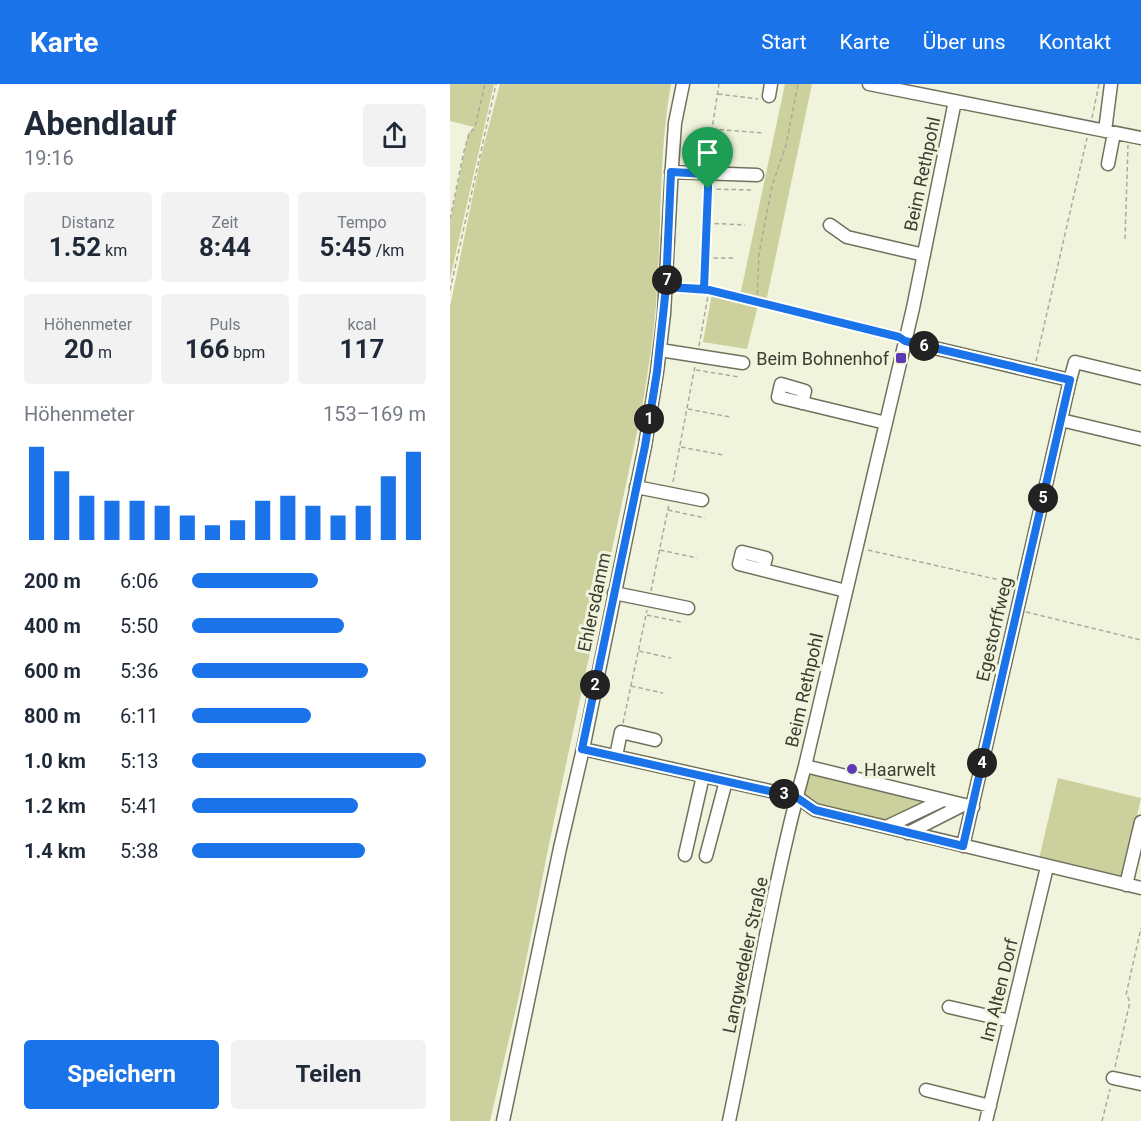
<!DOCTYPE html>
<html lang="de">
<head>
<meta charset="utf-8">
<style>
	body { margin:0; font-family:Roboto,sans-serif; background:#f2f2f3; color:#1f2937; height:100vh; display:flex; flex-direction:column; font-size:22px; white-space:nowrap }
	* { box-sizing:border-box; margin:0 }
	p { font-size:20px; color:#747a83 }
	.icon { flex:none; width:33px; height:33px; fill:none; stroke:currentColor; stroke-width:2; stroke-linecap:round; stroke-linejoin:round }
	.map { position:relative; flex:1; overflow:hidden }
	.panel { display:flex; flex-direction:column; background:#fff; width:450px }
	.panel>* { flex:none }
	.pin { position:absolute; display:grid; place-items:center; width:51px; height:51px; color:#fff; margin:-62px -26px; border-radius:50% 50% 50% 0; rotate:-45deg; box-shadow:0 0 6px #0007 }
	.pin .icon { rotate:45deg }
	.km { position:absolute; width:30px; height:30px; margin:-15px; border-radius:50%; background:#222; color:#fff; font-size:16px; line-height:30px; text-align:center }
	.round { display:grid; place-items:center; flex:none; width:63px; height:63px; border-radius:6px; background:#f2f2f3 }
	.summary { display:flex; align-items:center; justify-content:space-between; height:102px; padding:0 24px }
	h1 { font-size:33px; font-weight:700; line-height:45px }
	.metrics { display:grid; grid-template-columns:repeat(3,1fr); gap:9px; height:102px; padding:6px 24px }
	.metrics div { display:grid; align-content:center; border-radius:6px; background:#f2f2f3; text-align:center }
	.metrics b { font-size:26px; font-weight:700 }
	.metrics small { font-size:16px; font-weight:400 }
	.metrics p { font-size:16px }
	.chart { height:168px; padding:12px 24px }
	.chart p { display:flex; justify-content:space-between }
	.chart svg { width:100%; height:108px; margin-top:6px; stroke:#1a73e8; stroke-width:6 }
	.action { display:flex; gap:12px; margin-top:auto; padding:12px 24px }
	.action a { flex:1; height:69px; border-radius:6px; background:#1a73e8; color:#fff; font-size:24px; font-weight:700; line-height:69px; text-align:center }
	.action a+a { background:#f2f2f3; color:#1f2937 }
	ul { padding:0 24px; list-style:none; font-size:20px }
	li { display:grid; grid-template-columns:96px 72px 1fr; align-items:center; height:45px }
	li i { height:15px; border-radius:8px; background:#1a73e8 }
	header { display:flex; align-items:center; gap:36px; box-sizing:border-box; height:84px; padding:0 30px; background:#1a73e8; color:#fff }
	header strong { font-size:28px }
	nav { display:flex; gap:33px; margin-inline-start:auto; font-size:21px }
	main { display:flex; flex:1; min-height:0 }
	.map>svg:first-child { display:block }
	.green { fill:#ccd09d }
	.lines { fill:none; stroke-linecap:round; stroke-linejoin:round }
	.minor-casing { stroke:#70725e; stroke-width:15 }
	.path { stroke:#a9ac99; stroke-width:1.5; stroke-dasharray:4.5 3; stroke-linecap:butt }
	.minor { stroke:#fff; stroke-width:12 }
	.route-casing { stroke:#fff; stroke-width:12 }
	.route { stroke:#1a73e8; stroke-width:8 }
	.poi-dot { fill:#5e3ab2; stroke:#f1f4dc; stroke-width:2 }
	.labels { text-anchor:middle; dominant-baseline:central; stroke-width:6; stroke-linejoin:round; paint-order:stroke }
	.street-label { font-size:18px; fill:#3b3c32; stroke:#f1f4dc }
	.poi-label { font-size:18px; fill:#3b3c32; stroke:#f1f4dc; text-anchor:end }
</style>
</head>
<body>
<header>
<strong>Karte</strong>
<nav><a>Start</a><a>Karte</a><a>Über uns</a><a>Kontakt</a></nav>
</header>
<main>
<section class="panel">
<div class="summary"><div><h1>Abendlauf</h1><p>19:16</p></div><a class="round"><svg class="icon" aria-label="share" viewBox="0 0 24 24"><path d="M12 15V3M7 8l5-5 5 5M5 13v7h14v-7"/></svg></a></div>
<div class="metrics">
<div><p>Distanz</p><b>1.52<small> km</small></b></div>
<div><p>Zeit</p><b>8:44</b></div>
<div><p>Tempo</p><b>5:45<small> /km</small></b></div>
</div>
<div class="metrics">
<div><p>Höhenmeter</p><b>20<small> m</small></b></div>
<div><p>Puls</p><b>166<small> bpm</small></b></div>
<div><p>kcal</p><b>117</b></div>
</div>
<div class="chart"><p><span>Höhenmeter</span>153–169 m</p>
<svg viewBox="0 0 160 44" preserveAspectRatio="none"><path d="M5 44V6M15 44V16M25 44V26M35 44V28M45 44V28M55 44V30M65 44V34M75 44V38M85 44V36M95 44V28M105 44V26M115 44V30M125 44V34M135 44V30M145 44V18M155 44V8"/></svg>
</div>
<ul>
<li><b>200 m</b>6:06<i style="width:54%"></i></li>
<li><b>400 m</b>5:50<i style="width:65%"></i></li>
<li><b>600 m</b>5:36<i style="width:75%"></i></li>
<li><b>800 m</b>6:11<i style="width:51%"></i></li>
<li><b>1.0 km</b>5:13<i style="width:100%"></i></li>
<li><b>1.2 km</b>5:41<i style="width:71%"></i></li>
<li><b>1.4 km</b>5:38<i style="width:74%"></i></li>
</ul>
<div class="action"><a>Speichern</a><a>Teilen</a></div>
</section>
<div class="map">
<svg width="691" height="1037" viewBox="0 0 691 1037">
	<rect width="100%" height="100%" fill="#f1f4dc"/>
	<path class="green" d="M0,0H44L0,195V138L18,50L24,43L0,37Z
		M50,0H221C208,73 212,147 206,221C203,257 197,294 191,330L99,760L69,912L40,1037H0V223L31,72Z
		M335,0H362L316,218L290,212Z
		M262,210L308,221L297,265L253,258Z
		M364,689L481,717L436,738L363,720L353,712L358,690Z
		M608,694L691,714L673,795L589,775Z"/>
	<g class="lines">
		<defs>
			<path id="minor" d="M419,0L691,54
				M319,12L321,0
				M655,47L661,0
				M658,80L664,49
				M221,88L307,91
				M380,141L397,153L474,171
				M455,257L620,296L625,278L691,294
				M210,266L293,279
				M352,319L355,307L331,300L328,313L436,339
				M611,336L691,355
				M186,403L252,416
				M313,485L316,474L292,468L289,480L396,507
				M164,509L238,524
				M133,665L347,713L365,726L691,804
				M166,672L171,648L205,656
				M355,682L523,723
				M436,743L493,716
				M458,749L513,721
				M513,762L620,296
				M235,771L253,692
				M256,772L276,697
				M676,801L691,738
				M499,923L560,937
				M663,994L691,1000
				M476,1006L540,1022
				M53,1037L110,764L133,665L195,362L207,288L214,230L222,82L225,39L233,0
				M279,1037C304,919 323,798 355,682L463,224L505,17
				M536,1037L597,783"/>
		</defs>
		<use href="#minor" class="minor-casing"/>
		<path class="path" d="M268,10L308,15
			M642,34L649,0
			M262,45L314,49
			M259,78L262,45L269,0
			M259,105L303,106
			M0,135L14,67L19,50L25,43L35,0
			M257,139L295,141
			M675,155L678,61
			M256,174H285
			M226,203L259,206L446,253
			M254,204L258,101
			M0,206L46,0
			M307,218L309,170L322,102L336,61L348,0
			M249,262L259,206
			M586,277L637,54
			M246,286L289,293
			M238,325L280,333
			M231,363L273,371
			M223,398L245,282
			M218,426L255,434
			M210,466L247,474
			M418,466L563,499
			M201,507L219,420
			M576,528L691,556
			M197,531L231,538
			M189,567L221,574
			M181,602L213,609
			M173,639L197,526
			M665,983L679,922V915L676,911L691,844
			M652,1037L660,1005"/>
		<use href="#minor" class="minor"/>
	</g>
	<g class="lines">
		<defs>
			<path id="route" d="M258,105L254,205L216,203L207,288L195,362L132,665L346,713L365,726L513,762L620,296L455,257L449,253L259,206L216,203L221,88L258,90V105"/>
		</defs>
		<use href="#route" class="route-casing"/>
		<use href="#route" class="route"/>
	</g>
	<g class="poi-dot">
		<rect x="445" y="268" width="12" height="12" rx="3"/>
		<circle cx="402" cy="685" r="6"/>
	</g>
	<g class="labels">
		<g class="street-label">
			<text transform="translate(472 90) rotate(-78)">Beim Rethpohl</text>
			<text transform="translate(144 518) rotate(-78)">Ehlersdamm</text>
			<text transform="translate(544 545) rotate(-77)">Egestorffweg</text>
			<text transform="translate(354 606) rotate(-77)">Beim Rethpohl</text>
			<text transform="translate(295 871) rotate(-78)">Langwedeler Straße</text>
			<text transform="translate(549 906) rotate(-76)">Im Alten Dorf</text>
		</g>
		<g class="poi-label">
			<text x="439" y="274">Beim Bohnenhof</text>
			<text x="414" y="685" text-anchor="start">Haarwelt</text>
		</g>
	</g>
</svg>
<div class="pin" style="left:258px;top:105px;background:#1e9e55"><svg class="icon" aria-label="arrive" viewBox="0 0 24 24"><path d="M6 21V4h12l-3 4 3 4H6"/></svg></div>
<b class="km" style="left:199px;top:335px">1</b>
<b class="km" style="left:145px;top:601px">2</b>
<b class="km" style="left:334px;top:710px">3</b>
<b class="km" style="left:532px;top:679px">4</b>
<b class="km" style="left:593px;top:414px">5</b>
<b class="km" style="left:474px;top:262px">6</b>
<b class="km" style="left:217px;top:196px">7</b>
</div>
</main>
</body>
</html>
